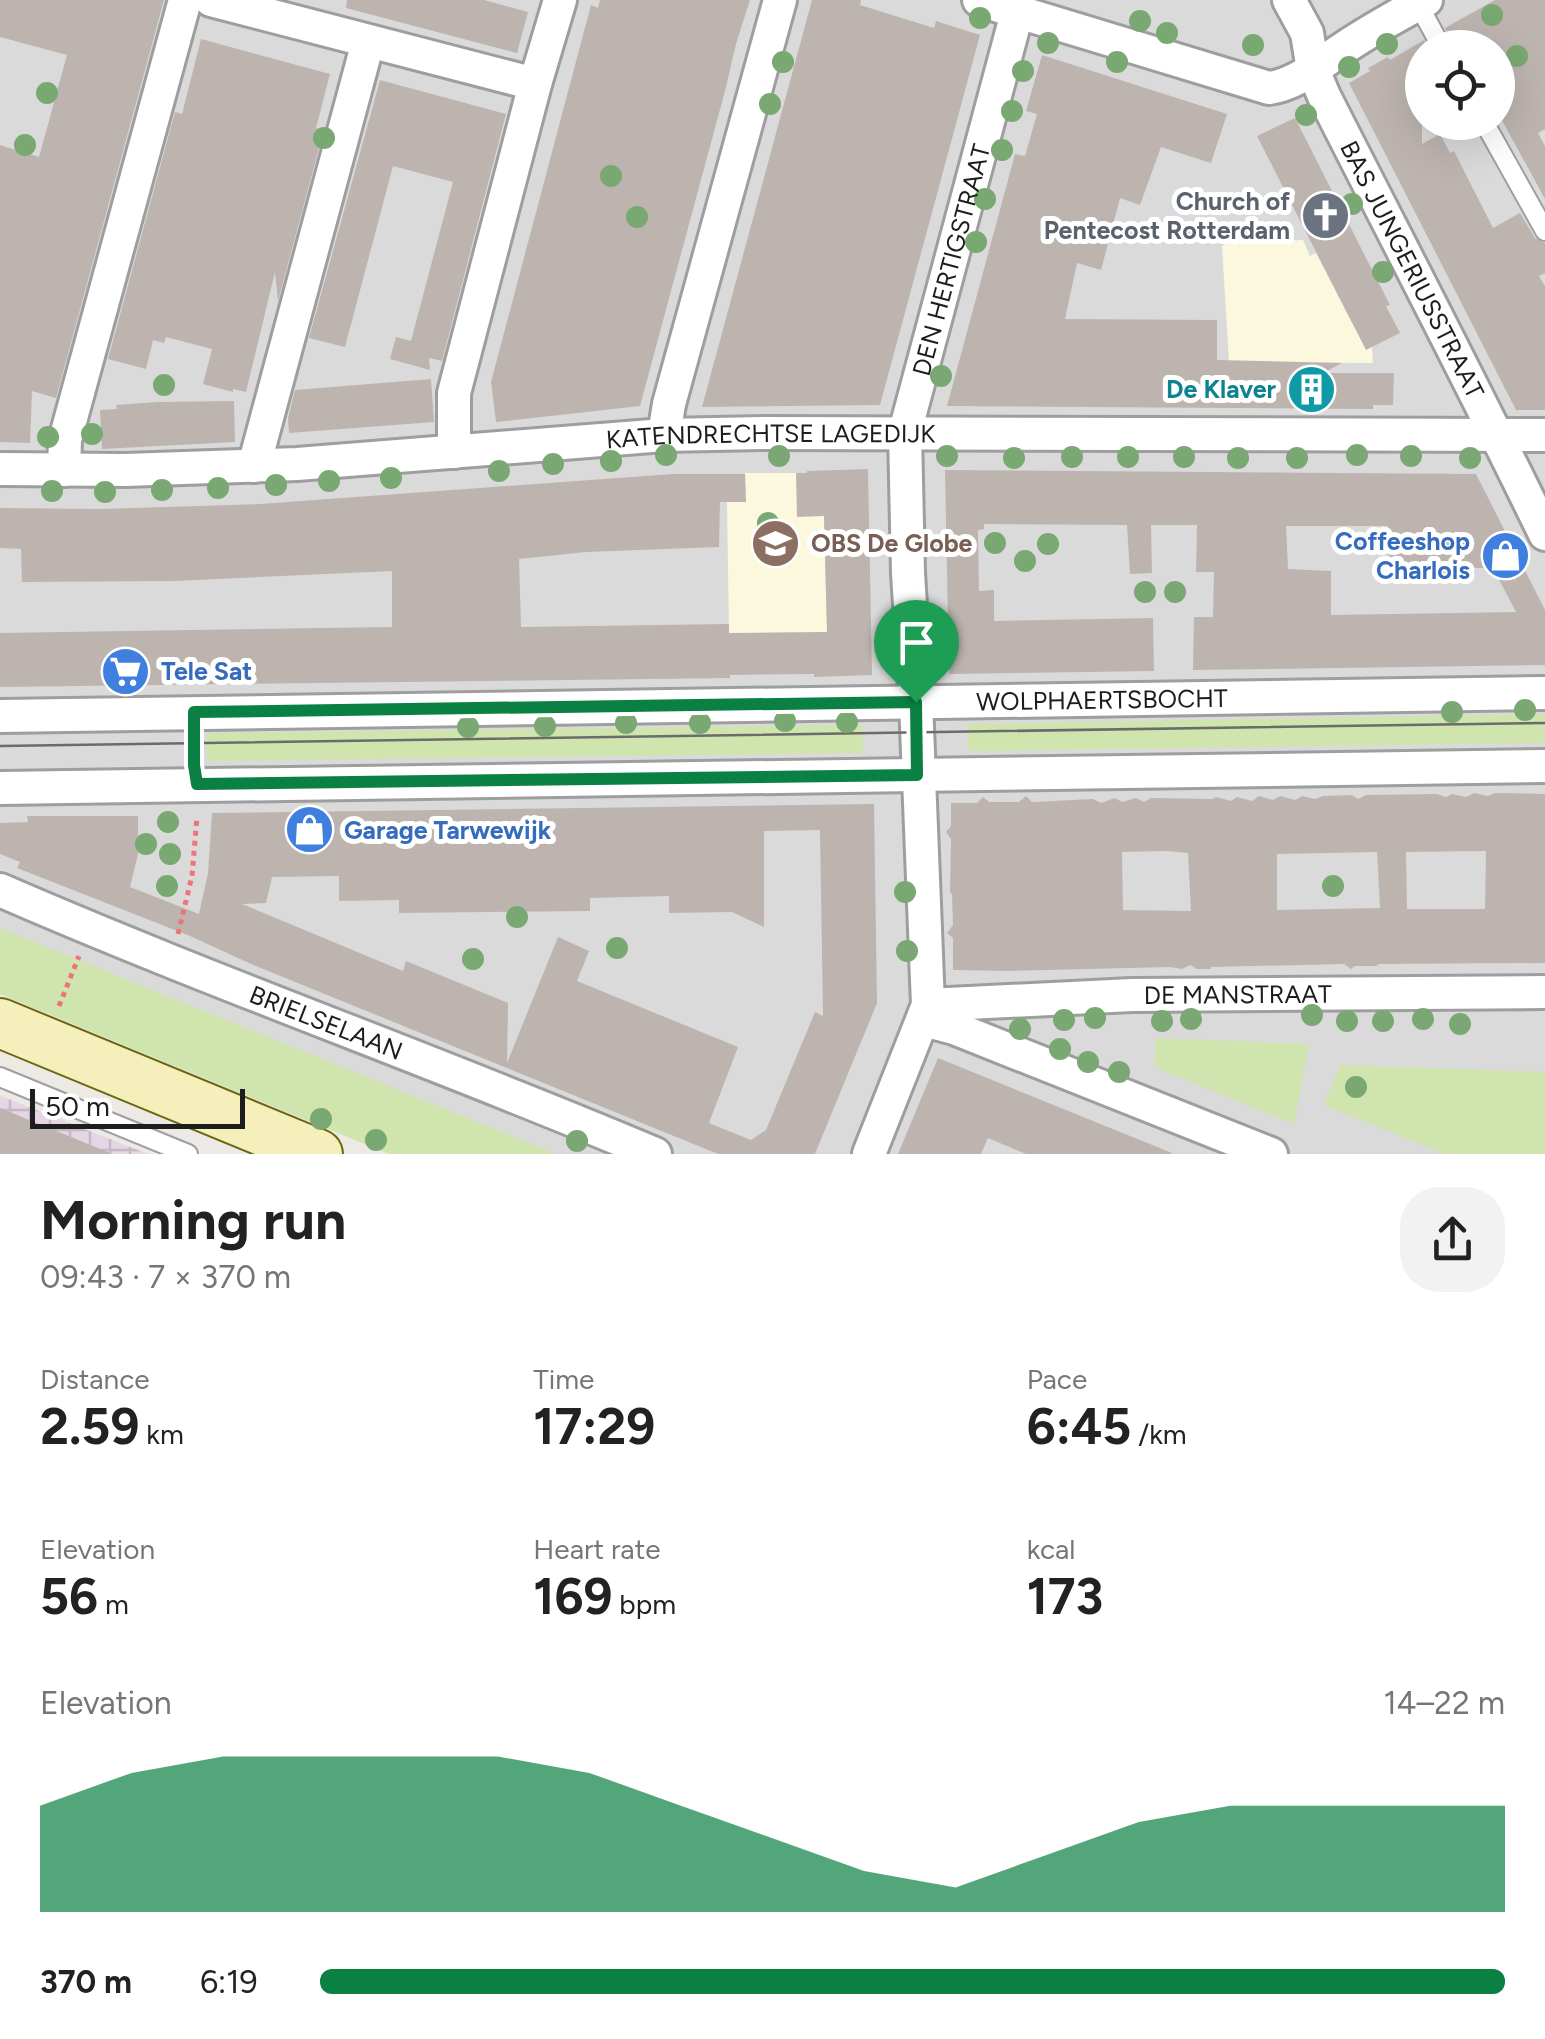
<!DOCTYPE html>
<html lang="en">
<head>
<meta charset="utf-8">
<style>
	body { margin:0; font-family:Figtree,sans-serif; background:#f2f2f2; color:#222; height:100vh; display:flex; flex-direction:column; font-size:38px; white-space:nowrap }
	* { box-sizing:border-box; margin:0 }
	p { font-size:32px; color:#767676 }
	.icon { flex:none; width:55px; height:55px; fill:none; stroke:currentColor; stroke-width:2; stroke-linecap:round; stroke-linejoin:round }
	.map { position:relative; height:1154px; overflow:hidden }
	.sheet { display:flex; flex-direction:column; background:#fff; flex:1 }
	.sheet>* { flex:none }
	.fabs { position:absolute; left:1405px; top:30px; display:grid; gap:20px }
	.fabs a { display:grid; place-items:center; width:110px; height:110px; border-radius:50%; background:#fff; box-shadow:0 10px 40px #0002; font-size:50px }
	.scale { position:absolute; left:30px; bottom:25px; width:215px; box-sizing:border-box; padding-left:10px; border:5px solid #1d1d1d; border-top:0; font-size:28px; line-height:35px; white-space:nowrap; color:#1d1d1d; -webkit-text-stroke:8px #fff; paint-order:stroke }
	.pin { position:absolute; display:grid; place-items:center; width:85px; height:85px; color:#fff; margin:-102px -42px; border-radius:50% 50% 50% 0; rotate:-45deg; box-shadow:0 0 10px #0007 }
	.pin .icon { rotate:45deg }
	.round { display:grid; place-items:center; flex:none; width:105px; height:105px; border-radius:40px; background:#f2f2f2 }
	.head { display:flex; align-items:center; justify-content:space-between; height:170px; padding:0 40px }
	h1 { font-size:55px; font-weight:700; line-height:75px }
	.stats { display:grid; grid-template-columns:repeat(3,1fr); gap:15px; height:170px; padding:10px 40px }
	.stats div { display:grid; align-content:center }
	.stats b { font-size:50px; font-weight:700 }
	.stats small { font-size:28px; font-weight:400 }
	.stats p { font-size:28px }
	.chart { height:280px; padding:20px 40px }
	.chart p { display:flex; justify-content:space-between }
	.chart svg { width:100%; height:180px; margin-top:10px; fill:#0b8043; opacity:.7 }
	ul { padding:0 40px; list-style:none; font-size:32px }
	li { display:grid; grid-template-columns:160px 120px 1fr; align-items:center; height:75px }
	li i { height:25px; border-radius:12px; background:#0b8043 }
	.map>svg:first-child { display:block }
	.residential { fill:#dbdada; fill-rule:evenodd }
	.industrial { fill:url(#industrial-grid) }
	.education { fill:#fcf8de }
	.grass { fill:#d0e4ad }
	.building { fill:#bdb4b0; fill-rule:evenodd }
	.lines { fill:none; stroke-linecap:round; stroke-linejoin:round }
	.lane-casing { stroke:#9e9e9e; stroke-width:22 }
	.street-casing { stroke:#9e9e9e; stroke-width:38 }
	.secondary-casing { stroke:#6a670e; stroke-width:52 }
	.path { stroke:#ee7479; stroke-width:5; stroke-dasharray:5 5; stroke-linecap:butt }
	.lane { stroke:#fff; stroke-width:18 }
	.street { stroke:#fff; stroke-width:32 }
	.secondary { stroke:#f4efbb; stroke-width:48 }
	.tram { stroke:#6b6b6b; stroke-width:2.5 }
	.tree { fill:#79a872 }
	.route-casing { stroke:#fff; stroke-width:20 }
	.route { stroke:#0b8043; stroke-width:12 }
	.labels { text-anchor:middle; dominant-baseline:central; stroke-width:10; stroke-linejoin:round; paint-order:stroke }
	.worship-label { font-size:25px; font-weight:bold; fill:#5b616d; stroke:#fff; text-anchor:end }
	.street-label { font-size:25px; fill:#1d1d1d; stroke:#fff }
	.culture-label { font-size:25px; font-weight:bold; fill:#0d838f; stroke:#fff; text-anchor:end }
	.shop-label { font-size:25px; font-weight:bold; fill:#366cbe; stroke:#fff; text-anchor:start }
	.education-label { font-size:25px; font-weight:bold; fill:#785e54; stroke:#fff; text-anchor:start }
</style>
</head>
<body>
<div class="map">
<svg width="1545" height="1154" viewBox="0 0 1545 1154">
	<defs>
		<pattern id="industrial-grid" width="8" height="8" patternUnits="userSpaceOnUse" patternTransform="scale(2.5)"><rect width="8" height="8" fill="#e6d6e5"/><path d="M0 4h8M4 0v8" fill="none" stroke="#c5b7c4"/></pattern>
	</defs>
	<rect width="100%" height="100%" fill="#ede9e4"/>
	<path class="residential" d="M0,0H1545V1154H508L0,945ZM1422,48H1498V122H1422Z"/>
	<path class="industrial" d="M0,1095L6,1098L148,1154H0Z"/>
	<path class="education" d="M1303,240L1310,256L1316,253L1352,323L1358,321L1372,347L1373,363L1229,362L1222,246L1228,242Z
		M745,473H796L824,516L827,632L729,633L727,502L746,501Z"/>
	<path class="grass" d="M1545,714V743L972,751L968,748V727L971,724Z
		M859,725L863,727V749L860,753L212,761L207,759L205,736L208,733Z
		M0,928L556,1154H389L0,994Z
		M1156,1038L1309,1044L1294,1124L1154,1067Z
		M1340,1065L1545,1072V1154H1445L1324,1105Z"/>
	<path class="building" d="M0,0H164L56,398L32,391L30,443L0,442V145L39,157L67,55L0,37Z
		M347,0H484L528,12L517,53L346,8Z
		M600,0H750L736,44L725,91L640,406L496,422L491,382L591,5L598,8Z
		M812,0H861L860,5L934,28L936,21L980,35L880,405L702,407Z
		M1495,0H1545V129L1538,133L1545,146V199L1498,113V48H1454L1445,28Z
		M201,39L330,74L316,128L319,129L317,135L322,137L278,301L275,272L246,392L233,389V392L203,384L212,349L166,337L164,343L153,340L146,369L108,359L175,112L182,114Z
		M1424,40L1428,48H1422V144L1440,134L1450,153L1454,151L1493,228L1520,213L1535,238L1545,243V273L1539,276L1545,286V410H1516L1349,83L1370,71L1368,68L1388,57L1390,60Z
		M1042,55L1227,114L1211,163L1161,147L1140,205L1120,198L1101,270L1077,263L1065,319L1217,320V360L1342,363L1323,373H1394L1393,405H1373V409L947,406L1015,154L1025,156L1037,114L1026,111Z
		M380,80L506,114L442,361L429,358L430,370L390,359L396,337L411,341L453,182L393,166L345,347L309,338Z
		M1295,118L1390,305L1386,306L1400,333L1366,350L1257,136Z
		M431,379L434,422L289,433L288,418L295,390Z
		M234,401L235,442L102,449L100,410L117,409L116,405L158,402Z
		M868,469L872,675L814,677V674L730,675V678L0,687V633L392,627V571L174,581L22,582L21,549L0,548V508L100,509L260,504L673,474H745L746,502H720L719,547L586,552L519,559L521,627L729,624V633L827,632L824,516L797,517L796,473H807V471Z
		M945,470L1476,474L1545,610V665L1193,670L1194,617H1213L1214,572H1196L1197,525H1151L1152,573L1130,574L1127,525L984,524V529L978,530L979,591L994,590V621L1153,618L1154,671L949,674ZM1286,526H1388L1389,568H1493L1516,612L1331,615V571L1288,569Z
		M1474,793L1488,796L1495,793L1545,794V963L1379,964L1376,966H1355L1351,969L1344,964L1211,967V969H1197L1190,965L1182,969L1170,967L1008,971L953,970V938L947,933L953,925L952,894L950,892L951,839L946,832L951,826V803H977L983,797L989,802H1019L1026,796L1032,802L1093,799L1101,803L1115,798L1122,802L1136,798L1144,802L1151,798L1213,799L1216,797L1231,801L1237,797L1252,801L1259,796L1273,800L1280,796L1295,800L1302,796L1315,799L1323,796L1352,795L1358,799L1366,795L1437,794L1446,797L1452,794L1466,797ZM1167,851L1188,853L1191,911L1123,910L1122,852ZM1486,851L1485,909H1407L1406,852ZM1377,852L1380,908L1277,910V854Z
		M874,804L877,1003L815,1154H718L251,964L190,936L17,868L20,862L0,854V823L28,822L27,816H138V854L130,887L199,914L208,873L212,813ZM820,830L823,1016L815,1012L766,1130L751,1140L709,1123L738,1047L577,981L589,951L558,937L507,1063L508,1003L406,961L403,971L242,904L266,903L272,877L339,876V901L399,900V913L590,911V898L669,896V913L732,912L764,927V831Z
		M938,1058L1172,1153V1154H1026L988,1138L981,1154H898Z
		M0,1108L110,1153V1154H0Z"/>
	<g class="lines">
		<defs>
			<path id="lane" d="M1418,4L1442,48
				M1484,122L1545,231
				M0,1077L188,1154"/>
			<g id="street">
				<path d="M211,0L535,84"/>
				<path d="M979,0L1269,88C1294,85 1317,66 1338,52C1366,33 1396,16 1426,0"/>
				<path id="s1" d="M1289,0L1307,33L1313,70L1324,96C1398,242 1474,387 1545,534"/>
				<path d="M664,435L669,404L780,0"/>
				<path d="M454,452V393L535,84L560,0"/>
				<path d="M254,466L368,42"/>
				<path id="s2" d="M0,469L125,470L297,464L664,435L764,433L1545,435"/>
				<path d="M64,470L65,440L185,0"/>
				<path id="s3" d="M0,716L1545,693"/>
				<path d="M0,788L1545,766"/>
				<path id="s4" d="M0,890C216,984 438,1062 655,1154"/>
				<path id="s5" d="M928,1005L1132,995L1545,992"/>
				<path d="M924,1020L954,1028L1271,1154"/>
				<path id="s6" d="M869,1154L928,1005L916,702L908,573L905,432L1017,13"/>
			</g>
			<path id="secondary" d="M0,1023L318,1154"/>
		</defs>
		<use href="#lane" class="lane-casing"/>
		<use href="#street" class="street-casing"/>
		<use href="#secondary" class="secondary-casing"/>
		<path class="path" d="M178,934L192,876L197,817
			M59,1006L79,956"/>
		<use href="#lane" class="lane"/>
		<use href="#street" class="street"/>
		<use href="#secondary" class="secondary"/>
		<path class="tram" d="M0,746L1545,723"/>
	</g>
	<g class="tree">
		<circle cx="1492" cy="15" r="11"/>
		<circle cx="980" cy="18" r="11"/>
		<circle cx="1140" cy="21" r="11"/>
		<circle cx="1167" cy="33" r="11"/>
		<circle cx="1048" cy="43" r="11"/>
		<circle cx="1387" cy="44" r="11"/>
		<circle cx="1253" cy="45" r="11"/>
		<circle cx="1517" cy="56" r="11"/>
		<circle cx="783" cy="62" r="11"/>
		<circle cx="1117" cy="62" r="11"/>
		<circle cx="1349" cy="67" r="11"/>
		<circle cx="1023" cy="71" r="11"/>
		<circle cx="47" cy="93" r="11"/>
		<circle cx="770" cy="104" r="11"/>
		<circle cx="1012" cy="111" r="11"/>
		<circle cx="1306" cy="115" r="11"/>
		<circle cx="324" cy="138" r="11"/>
		<circle cx="25" cy="145" r="11"/>
		<circle cx="1002" cy="150" r="11"/>
		<circle cx="611" cy="176" r="11"/>
		<circle cx="985" cy="199" r="11"/>
		<circle cx="1352" cy="204" r="11"/>
		<circle cx="637" cy="217" r="11"/>
		<circle cx="976" cy="242" r="11"/>
		<circle cx="1383" cy="272" r="11"/>
		<circle cx="941" cy="376" r="11"/>
		<circle cx="164" cy="385" r="11"/>
		<circle cx="92" cy="434" r="11"/>
		<circle cx="48" cy="437" r="11"/>
		<circle cx="666" cy="455" r="11"/>
		<circle cx="1357" cy="455" r="11"/>
		<circle cx="779" cy="456" r="11"/>
		<circle cx="947" cy="456" r="11"/>
		<circle cx="1411" cy="456" r="11"/>
		<circle cx="1072" cy="457" r="11"/>
		<circle cx="1128" cy="457" r="11"/>
		<circle cx="1184" cy="457" r="11"/>
		<circle cx="1014" cy="458" r="11"/>
		<circle cx="1238" cy="458" r="11"/>
		<circle cx="1297" cy="458" r="11"/>
		<circle cx="1470" cy="458" r="11"/>
		<circle cx="611" cy="461" r="11"/>
		<circle cx="553" cy="464" r="11"/>
		<circle cx="499" cy="471" r="11"/>
		<circle cx="391" cy="478" r="11"/>
		<circle cx="329" cy="481" r="11"/>
		<circle cx="276" cy="485" r="11"/>
		<circle cx="218" cy="488" r="11"/>
		<circle cx="162" cy="490" r="11"/>
		<circle cx="52" cy="491" r="11"/>
		<circle cx="105" cy="492" r="11"/>
		<circle cx="768" cy="523" r="11"/>
		<circle cx="995" cy="543" r="11"/>
		<circle cx="1048" cy="544" r="11"/>
		<circle cx="779" cy="545" r="11"/>
		<circle cx="1025" cy="561" r="11"/>
		<circle cx="1145" cy="592" r="11"/>
		<circle cx="1175" cy="592" r="11"/>
		<circle cx="1525" cy="710" r="11"/>
		<circle cx="1452" cy="712" r="11"/>
		<circle cx="785" cy="721" r="11"/>
		<circle cx="847" cy="722" r="11"/>
		<circle cx="626" cy="723" r="11"/>
		<circle cx="700" cy="723" r="11"/>
		<circle cx="545" cy="726" r="11"/>
		<circle cx="468" cy="727" r="11"/>
		<circle cx="168" cy="822" r="11"/>
		<circle cx="146" cy="844" r="11"/>
		<circle cx="170" cy="854" r="11"/>
		<circle cx="167" cy="886" r="11"/>
		<circle cx="1333" cy="886" r="11"/>
		<circle cx="905" cy="892" r="11"/>
		<circle cx="517" cy="917" r="11"/>
		<circle cx="617" cy="948" r="11"/>
		<circle cx="907" cy="951" r="11"/>
		<circle cx="473" cy="959" r="11"/>
		<circle cx="1312" cy="1015" r="11"/>
		<circle cx="1095" cy="1018" r="11"/>
		<circle cx="1191" cy="1019" r="11"/>
		<circle cx="1423" cy="1019" r="11"/>
		<circle cx="1064" cy="1020" r="11"/>
		<circle cx="1162" cy="1021" r="11"/>
		<circle cx="1347" cy="1021" r="11"/>
		<circle cx="1383" cy="1021" r="11"/>
		<circle cx="1460" cy="1024" r="11"/>
		<circle cx="1020" cy="1029" r="11"/>
		<circle cx="1060" cy="1049" r="11"/>
		<circle cx="1088" cy="1062" r="11"/>
		<circle cx="1119" cy="1072" r="11"/>
		<circle cx="1356" cy="1087" r="11"/>
		<circle cx="321" cy="1119" r="11"/>
		<circle cx="376" cy="1140" r="11"/>
		<circle cx="577" cy="1141" r="11"/>
	</g>
	<g class="lines">
		<defs>
			<path id="route" d="M916,702L917,775L197,784L194,765V712Z"/>
		</defs>
		<use href="#route" class="route-casing"/>
		<use href="#route" class="route"/>
	</g>
	<defs>
		<symbol id="church-disc" viewBox="-11 -11 22 22"><circle r="9.5" fill="#6b7280" stroke="#fff"/><path d="M-1.2-6h2.4v3.5h3.3v2.4h-3.3V6h-2.4V-.1h-3.3v-2.4h3.3Z" fill="#fff"/></symbol>
		<symbol id="building-disc" viewBox="-11 -11 22 22"><circle r="9.5" fill="#0f9aa8" stroke="#fff"/><path d="M-4-6H4V6H1V3H-1V6H-4ZM-2.5-4.3h1.7v1.8h-1.7ZM.8-4.3h1.7v1.8H.8ZM-2.5-1h1.7V.8h-1.7ZM.8-1h1.7V.8H.8Z" fill="#fff"/></symbol>
		<symbol id="school-disc" viewBox="-11 -11 22 22"><circle r="9.5" fill="#8d6e63" stroke="#fff"/><path d="M0-5L7-2L0 1L-7-2ZM-4 1L0 2.5L4 1V4Q0 6-4 4Z" fill="#fff"/></symbol>
		<symbol id="shop-disc" viewBox="-11 -11 22 22"><circle r="9.5" fill="#3f7fe0" stroke="#fff"/><path d="M-5-2.5h2.3a2.7 3.5 0 0 1 5.4 0H5L5.5 6h-11ZM-1.5-2.5h3a1.5 2.3 0 0 0-3 0Z" fill="#fff"/></symbol>
		<symbol id="supermarket-disc" viewBox="-11 -11 22 22"><circle r="9.5" fill="#3f7fe0" stroke="#fff"/><path d="M-6-5.5h2.5l.6 2H6L4.5 2H-2.5L-4.4-4H-6ZM-1.5 3.2a1.3 1.3 0 1 0 .1 0ZM3 3.2a1.3 1.3 0 1 0 .1 0Z" fill="#fff"/></symbol>
	</defs>
	<g fill-rule="evenodd">
		<use href="#church-disc" x="1298" y="188" width="55" height="55"/>
		<use href="#building-disc" x="1284" y="362" width="55" height="55"/>
		<use href="#school-disc" x="748" y="516" width="55" height="55"/>
		<use href="#shop-disc" x="1478" y="528" width="55" height="55"/>
		<use href="#supermarket-disc" x="98" y="644" width="55" height="55"/>
		<use href="#shop-disc" x="282" y="802" width="55" height="55"/>
	</g>
	<g class="labels">
		<g class="worship-label">
			<text x="1290" y="201">Church of<tspan x="1290" dy="29">Pentecost Rotterdam</tspan></text>
		</g>
		<g class="street-label">
			<text stroke="none"><textPath href="#s6" startOffset="912">DEN HERTIGSTRAAT</textPath></text>
			<text stroke="none"><textPath href="#s1" startOffset="298">BAS JUNGERIUSSTRAAT</textPath></text>
			<text stroke="none"><textPath href="#s2" startOffset="772">KATENDRECHTSE LAGEDIJK</textPath></text>
			<text stroke="none"><textPath href="#s3" startOffset="1102">WOLPHAERTSBOCHT</textPath></text>
			<text stroke="none"><textPath href="#s5" startOffset="310">DE MANSTRAAT</textPath></text>
			<text stroke="none"><textPath href="#s4" startOffset="352">BRIELSELAAN</textPath></text>
		</g>
		<g class="culture-label">
			<text x="1276" y="389">De Klaver</text>
		</g>
		<g class="shop-label">
			<text x="1470" y="541" text-anchor="end">Coffeeshop<tspan x="1470" dy="29">Charlois</tspan></text>
			<text x="161" y="671">Tele Sat</text>
			<text x="344" y="830">Garage Tarwewijk</text>
		</g>
		<g class="education-label">
			<text x="811" y="543">OBS De Globe</text>
		</g>
	</g>
</svg>
<div class="fabs">
<a><svg class="icon" aria-label="locate" viewBox="0 0 24 24"><circle cx="12" cy="12" r="6"/><path d="M12 2v4M12 18v4M2 12h4M18 12h4"/></svg></a>
</div>
<div class="scale">50 m</div>
<div class="pin" style="left:916px;top:702px;background:#1e9e55"><svg class="icon" aria-label="arrive" viewBox="0 0 24 24"><path d="M6 21V4h12l-3 4 3 4H6"/></svg></div>
</div>
<section class="sheet">
<div class="head"><div><h1>Morning run</h1><p>09:43 · 7 × 370 m</p></div><a class="round"><svg class="icon" aria-label="share" viewBox="0 0 24 24"><path d="M12 15V3M7 8l5-5 5 5M5 13v7h14v-7"/></svg></a></div>
<div class="stats">
<div><p>Distance</p><b>2.59<small> km</small></b></div>
<div><p>Time</p><b>17:29</b></div>
<div><p>Pace</p><b>6:45<small> /km</small></b></div>
</div>
<div class="stats">
<div><p>Elevation</p><b>56<small> m</small></b></div>
<div><p>Heart rate</p><b>169<small> bpm</small></b></div>
<div><p>kcal</p><b>173</b></div>
</div>
<div class="chart"><p><span>Elevation</span>14–22 m</p>
<svg viewBox="0 0 160 44" preserveAspectRatio="none"><path d="M0 44V18L10 10L20 6L30 6L40 6L50 6L60 10L70 18L80 26L90 34L100 38L110 30L120 22L130 18L140 18L150 18L160 18V44z"/></svg>
</div>
<ul>
<li><b>370 m</b>6:19<i style="width:100%"></i></li>
</ul>
</section>
</body>
</html>
